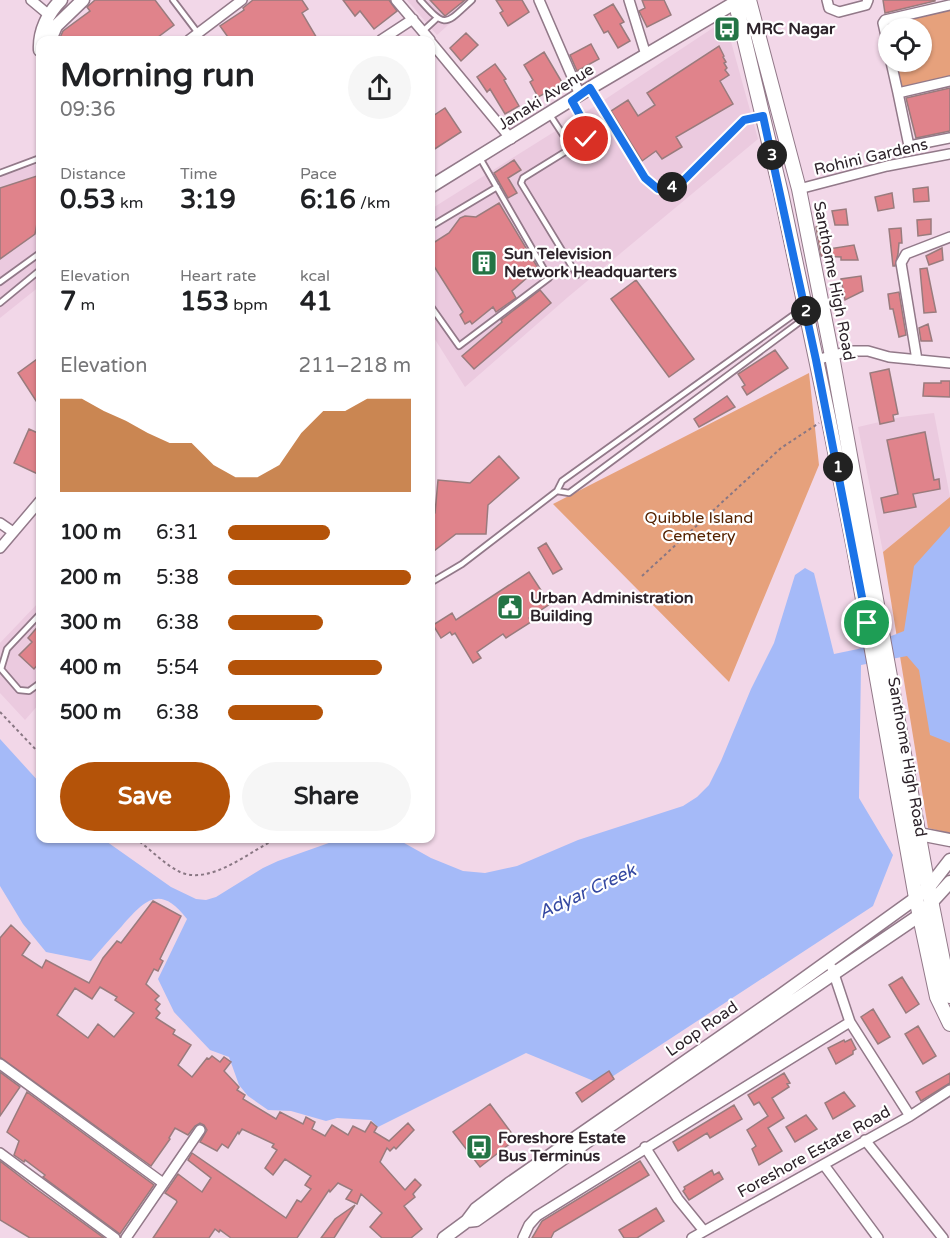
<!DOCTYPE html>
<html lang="en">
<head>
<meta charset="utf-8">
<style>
	body { margin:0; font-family:"Varela Round",sans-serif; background:#f6f6f6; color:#202124; height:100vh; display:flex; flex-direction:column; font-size:22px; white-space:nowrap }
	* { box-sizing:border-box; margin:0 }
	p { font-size:20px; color:#757577 }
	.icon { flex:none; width:33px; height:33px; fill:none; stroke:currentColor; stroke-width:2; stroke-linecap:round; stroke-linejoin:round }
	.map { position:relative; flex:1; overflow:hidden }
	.details { position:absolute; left:36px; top:36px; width:399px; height:807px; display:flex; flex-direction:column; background:#fff; border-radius:12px; box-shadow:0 2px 4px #0004 }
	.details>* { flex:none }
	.fabs { position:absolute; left:878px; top:18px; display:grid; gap:12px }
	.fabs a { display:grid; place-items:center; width:54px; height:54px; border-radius:50%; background:#fff; box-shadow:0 2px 4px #0004; font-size:30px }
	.pin { position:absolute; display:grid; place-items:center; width:51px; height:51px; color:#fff; margin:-26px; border:3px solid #fff; border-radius:50%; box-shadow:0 2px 6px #0007 }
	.km { position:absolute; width:30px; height:30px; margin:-15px; border-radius:50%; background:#222; color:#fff; font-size:16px; line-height:30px; text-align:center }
	.round { display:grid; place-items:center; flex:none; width:63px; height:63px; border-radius:32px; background:#f6f6f6 }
	.summary { display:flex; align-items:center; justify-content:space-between; height:102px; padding:0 24px }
	h1 { font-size:33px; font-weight:700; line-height:45px }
	.stats { display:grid; grid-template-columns:repeat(3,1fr); gap:9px; height:102px; padding:6px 24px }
	.stats div { display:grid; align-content:center }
	.stats b { font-size:26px; font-weight:700 }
	.stats small { font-size:16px; font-weight:400 }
	.stats p { font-size:16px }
	.chart { height:168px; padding:12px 24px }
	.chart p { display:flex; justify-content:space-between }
	.chart svg { width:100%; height:108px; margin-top:6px; fill:#b45309; opacity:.7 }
	.button { display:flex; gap:12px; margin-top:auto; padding:12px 24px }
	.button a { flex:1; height:69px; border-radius:36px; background:#b45309; color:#fff; font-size:24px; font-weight:700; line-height:69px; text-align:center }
	.button a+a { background:#f6f6f6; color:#202124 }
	ul { padding:0 24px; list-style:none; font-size:20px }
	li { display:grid; grid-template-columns:96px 72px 1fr; align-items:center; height:45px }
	li i { height:15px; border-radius:8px; background:#b45309 }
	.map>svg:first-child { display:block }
	.built { fill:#ebcadf }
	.green { fill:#e6a17c }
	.water { fill:#a5baf8 }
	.building { fill:#e0838b; stroke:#997b7d; stroke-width:1.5; fill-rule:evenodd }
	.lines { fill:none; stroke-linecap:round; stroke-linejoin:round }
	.lane-casing { stroke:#927989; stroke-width:8 }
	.street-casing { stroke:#927989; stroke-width:12 }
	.secondary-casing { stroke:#927989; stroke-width:15 }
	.primary-casing { stroke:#927989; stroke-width:16 }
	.path { stroke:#897783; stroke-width:2; stroke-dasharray:3 3; stroke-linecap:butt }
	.lane { stroke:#fff; stroke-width:4.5 }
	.street { stroke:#fff; stroke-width:9 }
	.secondary { stroke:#fff; stroke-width:12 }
	.primary { stroke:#fff; stroke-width:14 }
	.route-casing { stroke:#fff; stroke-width:12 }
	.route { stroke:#1a73e8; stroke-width:8 }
	.labels { text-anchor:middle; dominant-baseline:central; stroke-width:4.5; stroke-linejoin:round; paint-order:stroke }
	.poi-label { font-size:16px; font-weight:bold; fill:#2d232a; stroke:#fff; text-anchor:start }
	.street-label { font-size:16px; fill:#2d232a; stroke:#fff }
	.park-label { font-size:16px; fill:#542200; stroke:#fff }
	.water-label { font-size:18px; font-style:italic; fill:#3448a1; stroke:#fff }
</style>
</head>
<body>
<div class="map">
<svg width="950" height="1238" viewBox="0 0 950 1238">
	<rect width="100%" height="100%" fill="#f2d7e8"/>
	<path class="built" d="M407,0H476L437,35Z
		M725,20L758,139L568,297L465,387L431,333V209L589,110Z
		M40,163V286L0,318V177Z
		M934,413L950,497L883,552L858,427L901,417Z
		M40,601V703L25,720L0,693V643Z"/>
	<path class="green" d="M950,6V80L899,90L894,62H921V28H889L888,21Z
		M809,373L819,465L729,682L553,504Z
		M950,497V833L928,828L883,552Z"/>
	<path class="water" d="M950,526V743L930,735L919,670L907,656L861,665L859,798L893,855L873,906L601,1084L526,1053L378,1127L371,1120L337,1118L326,1121L291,1111L268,1110L248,1096L239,1085L229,1057L210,1050L174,1012L158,979L187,919C160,884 145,900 122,926C111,938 101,949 91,961L46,952L23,924L0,886V739L40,783V838L103,839L171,887L196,899L206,900L216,897L263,868L278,861L340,839H397L431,858L463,871L485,873L517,866L578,840L683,806L697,797L709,785L721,761L751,689L774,643L795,575L805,568L814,573L834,654L858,649L904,631L914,566Z"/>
	<path class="building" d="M95,0H155L174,25L154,40H59L63,31L90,11L87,7Z
		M253,0H302L308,9L302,13L318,40H230L220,26L244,10L243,8Z
		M343,0H389L397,11L374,29L360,11L355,16Z
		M430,0H465L445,16Z
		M496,0H522L529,12L508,26L500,13L503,11Z
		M642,0H664L671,15L647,27L639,11L645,8Z
		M883,0H935V1L885,13Z
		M613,4L624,22L620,24L630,41L618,48L608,31L604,33L594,15Z
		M466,33L478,45L461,61L450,48Z
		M591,44L599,59L577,71L570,55Z
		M719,46L724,56L723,57L726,62L724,63L727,68L725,70L729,75L720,81L733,104L676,137L682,147L662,159L656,151L642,161L611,111L628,100L638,116L655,105L647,93Z
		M544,52L563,84L538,97L530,82L533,80L524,65Z
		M495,64L506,79L504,80L519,106L505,114L490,89L487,92L477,77Z
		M950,88V131L916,138L906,98Z
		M445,108L461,132L430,152V118Z
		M577,119L581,127L569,135L564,127Z
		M514,160L521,170L508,178L517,193L508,198L494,173Z
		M40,175V219L38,218L35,234L0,259V188Z
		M928,187L929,201L914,202L913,189Z
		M892,193L894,208L878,211L875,197Z
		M499,203L538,268L512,291L516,298L496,312L493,307L472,324L470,321L465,324L460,315L463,312L430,260V245L449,233L460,218L465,216L476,217Z
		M846,209L848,225H835L832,211Z
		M931,219V234L918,236L917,220Z
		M823,225L829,249L854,245L858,260H841V257L821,256L816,227Z
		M901,228L902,243H899L898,254L895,266H893L889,229Z
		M942,248L943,260L929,265L926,256Z
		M927,268L936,312L924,313L920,269Z
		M861,276L863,291L845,300L841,279Z
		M636,280L694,359L669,377L611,299Z
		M540,290L551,303L474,369L462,356L502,322L501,320Z
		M899,292L906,335L899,337L893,309H890L888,294Z
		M928,324L932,341H921L919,328Z
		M775,350L788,368L747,395L742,387L745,385L738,374Z
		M40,357V407L18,373Z
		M889,369L898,414L893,415L894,421L880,424L870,373Z
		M941,381H950V397L923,396L924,383H941Z
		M727,396L735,407L699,427L694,419Z
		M29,429L40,434V475L14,463Z
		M925,432L934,480L939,479L940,489L913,494L916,507L884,513L881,498L898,494L887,440Z
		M499,456L519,478L488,505L486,534H456L430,554V518L435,513L438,480L470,483Z
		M546,543L562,569L553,574L538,548Z
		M529,572L550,604L529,618L531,622L506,638L503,634L477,652L481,658L473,663L455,633L452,635L450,632L441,638L433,625L452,613L456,620Z
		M40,624V662L34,669L19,655L32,642L28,638Z
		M153,901L181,916L160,959L163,961L158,971L154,969L146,984L159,996L155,1000L160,1004L156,1009L160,1013L156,1018L175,1030L173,1034L191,1045L178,1065L192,1077L207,1058L209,1059L212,1056L220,1062L224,1057L231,1062L224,1071L239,1087L237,1090L245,1095L243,1099L276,1119L280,1112L303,1124L306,1117L315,1122L312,1129L325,1136L332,1125L348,1135L353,1126L365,1132L371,1122L377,1127L374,1132L389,1141L408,1123L414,1130L396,1149L394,1147L390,1151L387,1148L380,1162L405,1190L415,1179L421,1185L413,1194L415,1197L404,1206L422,1229L411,1238H382L370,1227L382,1213L361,1194L357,1204L346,1199L352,1190L338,1183L330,1192L329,1190L297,1238H231L220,1230L219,1232L215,1229L209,1238H153L177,1202L176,1200L165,1193L178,1174L202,1192L211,1178L188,1160L192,1153L286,1218L297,1200L301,1202L311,1189L305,1185L311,1176L285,1159L273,1175L265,1168L277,1150L272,1147L274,1144L242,1129L239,1134L238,1132L228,1148L222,1144L217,1151L200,1142L207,1130L204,1125L200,1123L195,1126L188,1135L175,1128L169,1138L170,1139L151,1166L0,1057V938L11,925L30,943L22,955L42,968L46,960L89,983L103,958L117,941L121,943ZM100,987L117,997L115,1000L134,1013L114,1037L98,1024L88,1038L57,1015L75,988L92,999Z
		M902,977L919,1004L906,1013L889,985Z
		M873,1009L890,1037L878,1044L861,1017Z
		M918,1026L936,1056L923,1064L905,1034Z
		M851,1039L856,1049L853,1051V1054L836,1064L828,1048L844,1040L845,1042Z
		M609,1071L614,1079L582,1102L576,1093Z
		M0,1072L20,1087L0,1116Z
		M784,1073L790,1083L787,1084L789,1087L772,1098L784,1118L768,1128L782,1151L759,1165L752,1149L756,1146L747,1130L768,1116L759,1102L754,1105L748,1095Z
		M950,1073V1083L921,1101L916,1092Z
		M27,1092L154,1185L120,1234L43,1177L45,1175L25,1160L24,1162L14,1155L19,1141L7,1132Z
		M844,1092L855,1106L833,1119L825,1103Z
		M490,1104L516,1139L480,1167L453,1132Z
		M734,1105L742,1119L710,1138L707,1133L678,1151L673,1142Z
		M806,1115L817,1129L795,1142L786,1127Z
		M0,1161L35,1188L104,1238H30L0,1220Z
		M640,1161L649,1175L554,1232L551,1238H532L542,1221Z
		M712,1170L714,1175L719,1172L723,1179L689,1200L683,1191L685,1189L684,1187Z
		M355,1205L334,1238H321L335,1219Z
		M656,1208L664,1221L637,1238H624L619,1230Z"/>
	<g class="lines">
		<defs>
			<path id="lane" d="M173,0L198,33
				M420,0C446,29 445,25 472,0
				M423,31L436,19
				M592,90L645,178L658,189L666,188L682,182L744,120L760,116
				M572,101L588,130L586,139L523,178L521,183L577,275
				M550,115L571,147
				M0,173L40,158
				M430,227L497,187
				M0,282L40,253
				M0,303L40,270
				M430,305L459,346L549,278L480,158
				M557,491L562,481L803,308
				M430,583L462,564L557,491L569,493L805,318
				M40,614L7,649L1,669L19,690L29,691L40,683"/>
			<path id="street" d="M31,0L49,15
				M396,0L430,40
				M539,0L580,95
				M629,0L646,55
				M827,0L829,8L839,12L866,5L868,0
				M189,40L242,0
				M381,40L413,19
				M430,41L511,139
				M888,45L883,23L885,20L950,5
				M891,62L898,93L950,81
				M898,93L909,146L950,138
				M799,189L887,166L950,154
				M816,360L849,351H868L889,357L950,363
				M917,360L901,263L906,254L950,237
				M0,523L13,532
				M0,548L40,501
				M832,968L850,1022L910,1116
				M0,1064L163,1183
				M865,1140L943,1238
				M645,1147L678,1199L704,1231
				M0,1153L115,1238
				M824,1165L878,1238
				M126,1238L200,1130
				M523,1238L529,1225L537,1216L850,1022
				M692,1238L910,1116L950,1090"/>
			<path id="secondary" d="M50,40L56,26L83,0
				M40,50C39,31 48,13 61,0
				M430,187L590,88L736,2L743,0
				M919,834L950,840
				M467,1221L476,1209L509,1184L780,996L916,898L929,887L950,860
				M444,1238L467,1221L476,1220L592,1138L920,915L950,882"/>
			<path id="primary" d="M735,0L781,193L828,416L854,549L916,898L937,997L950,1024
				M749,0L799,189L832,356L925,870L950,996"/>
		</defs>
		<use href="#lane" class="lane-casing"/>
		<use href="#street" class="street-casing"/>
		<use href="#secondary" class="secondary-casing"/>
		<use href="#primary" class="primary-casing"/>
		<path class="path" d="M642,576L781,448L819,423
			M0,712L40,754
			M135,838C150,849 164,864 180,872C211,886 251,850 278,838"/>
		<use href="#lane" class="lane"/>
		<use href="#street" class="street"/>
		<use href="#secondary" class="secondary"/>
		<use href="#primary" class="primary"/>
	</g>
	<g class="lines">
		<defs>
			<path id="route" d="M586,139L588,130L572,101L590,88L645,178L658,189H666L682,182L744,120L763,116L816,360L867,623"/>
		</defs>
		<use href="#route" class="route-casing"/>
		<use href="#route" class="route"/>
	</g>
	<defs>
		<symbol id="bus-square" viewBox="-11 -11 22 22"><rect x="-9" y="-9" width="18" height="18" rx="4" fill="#237445" stroke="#fff"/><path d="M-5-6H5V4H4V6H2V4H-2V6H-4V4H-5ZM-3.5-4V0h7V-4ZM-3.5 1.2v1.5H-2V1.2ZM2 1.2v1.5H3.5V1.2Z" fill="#fff"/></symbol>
		<symbol id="building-square" viewBox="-11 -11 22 22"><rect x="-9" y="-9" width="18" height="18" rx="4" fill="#237445" stroke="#fff"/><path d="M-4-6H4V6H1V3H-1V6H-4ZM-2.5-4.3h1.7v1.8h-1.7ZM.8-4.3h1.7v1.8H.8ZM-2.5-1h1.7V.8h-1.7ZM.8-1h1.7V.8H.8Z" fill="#fff"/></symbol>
		<symbol id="civic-square" viewBox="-11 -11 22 22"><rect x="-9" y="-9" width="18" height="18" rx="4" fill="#237445" stroke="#fff"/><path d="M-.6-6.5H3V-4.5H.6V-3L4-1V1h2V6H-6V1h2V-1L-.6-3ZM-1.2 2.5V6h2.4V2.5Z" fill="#fff"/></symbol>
	</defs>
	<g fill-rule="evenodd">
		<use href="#bus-square" x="712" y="14" width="30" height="30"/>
		<use href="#building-square" x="469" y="248" width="30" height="30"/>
		<use href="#civic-square" x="495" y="592" width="30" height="30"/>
		<use href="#bus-square" x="464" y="1132" width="30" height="30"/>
	</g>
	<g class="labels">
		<g class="poi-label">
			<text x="746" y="29">MRC Nagar</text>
			<text x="504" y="254">Sun Television<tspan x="504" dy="18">Network Headquarters</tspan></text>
			<text x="530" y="598">Urban Administration<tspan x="530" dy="18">Building</tspan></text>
			<text x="498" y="1138">Foreshore Estate<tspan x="498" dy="18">Bus Terminus</tspan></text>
		</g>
		<g class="street-label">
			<text transform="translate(546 97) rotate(-32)">Janaki Avenue</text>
			<text transform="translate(871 157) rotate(-13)">Rohini Gardens</text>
			<text transform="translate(834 281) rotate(79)">Santhome High Road</text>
			<text transform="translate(907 757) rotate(80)">Santhome High Road</text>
			<text transform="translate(702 1029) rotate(-35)">Loop Road</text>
			<text transform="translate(814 1152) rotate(-29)">Foreshore Estate Road</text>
		</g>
		<g class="park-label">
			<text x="699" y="518">Quibble Island<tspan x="699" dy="18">Cemetery</tspan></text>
		</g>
		<g class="water-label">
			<text transform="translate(587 891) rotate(-25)">Adyar Creek</text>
		</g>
	</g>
</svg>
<div class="fabs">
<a><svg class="icon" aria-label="locate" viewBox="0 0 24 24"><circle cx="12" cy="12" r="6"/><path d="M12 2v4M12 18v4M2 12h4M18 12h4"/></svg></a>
</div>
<div class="pin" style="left:867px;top:623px;background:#1e9e55"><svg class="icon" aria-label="arrive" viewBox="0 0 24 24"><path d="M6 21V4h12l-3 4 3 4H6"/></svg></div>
<div class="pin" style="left:586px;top:139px;background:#d93025"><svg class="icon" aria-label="check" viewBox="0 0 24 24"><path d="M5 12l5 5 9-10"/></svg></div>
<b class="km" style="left:838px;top:467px">1</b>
<b class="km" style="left:806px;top:311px">2</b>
<b class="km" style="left:772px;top:155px">3</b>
<b class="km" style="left:672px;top:187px">4</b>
<section class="details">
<div class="summary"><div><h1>Morning run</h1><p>09:36</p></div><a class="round"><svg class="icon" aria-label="share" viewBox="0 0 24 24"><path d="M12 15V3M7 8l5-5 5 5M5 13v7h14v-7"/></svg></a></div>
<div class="stats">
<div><p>Distance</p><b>0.53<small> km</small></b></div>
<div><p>Time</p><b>3:19</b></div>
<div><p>Pace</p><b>6:16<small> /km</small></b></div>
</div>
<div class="stats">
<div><p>Elevation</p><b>7<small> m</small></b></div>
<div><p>Heart rate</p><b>153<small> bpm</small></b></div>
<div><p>kcal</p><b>41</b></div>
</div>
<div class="chart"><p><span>Elevation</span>211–218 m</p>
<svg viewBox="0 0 160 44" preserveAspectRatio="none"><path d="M0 44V6L10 6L20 11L30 15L40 20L50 24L60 24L70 33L80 38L90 38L100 33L110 20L120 11L130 11L140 6L150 6L160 6V44z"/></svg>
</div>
<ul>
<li><b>100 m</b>6:31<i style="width:56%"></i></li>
<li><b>200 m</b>5:38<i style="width:100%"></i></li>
<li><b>300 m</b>6:38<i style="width:52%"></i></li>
<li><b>400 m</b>5:54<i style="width:84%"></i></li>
<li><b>500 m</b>6:38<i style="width:52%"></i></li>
</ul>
<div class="button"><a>Save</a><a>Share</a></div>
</section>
</div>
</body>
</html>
